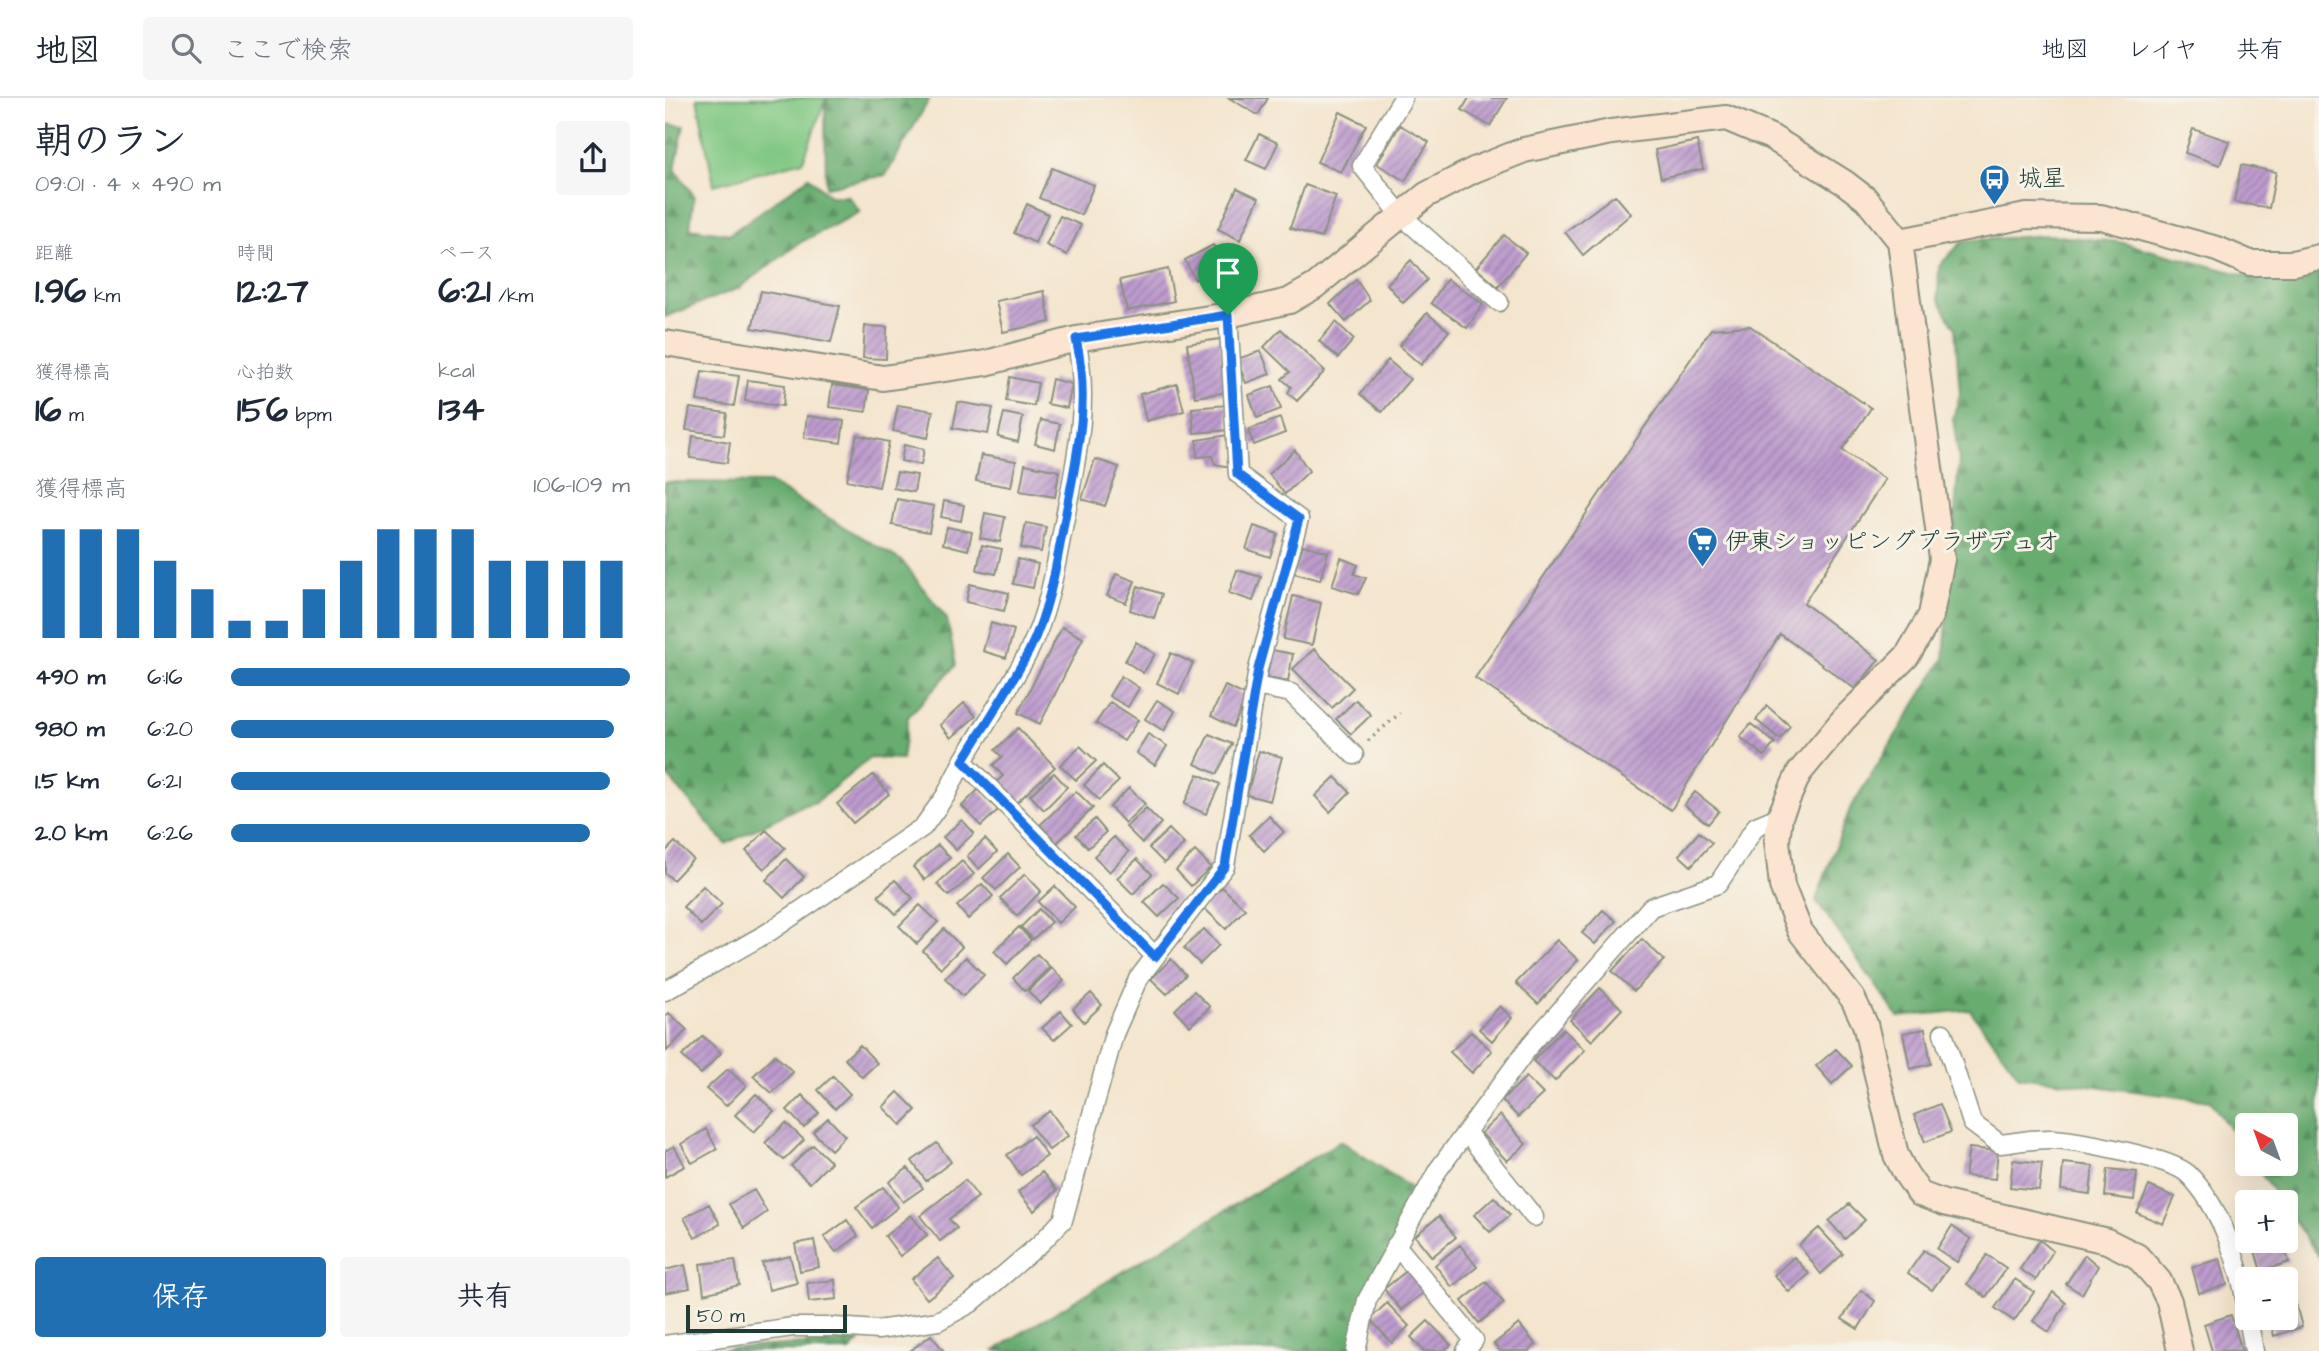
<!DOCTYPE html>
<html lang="ja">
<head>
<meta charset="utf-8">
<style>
	body { margin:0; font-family:"Architects Daughter","Klee One",sans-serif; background:#f6f6f7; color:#1f2937; height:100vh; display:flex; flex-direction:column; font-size:26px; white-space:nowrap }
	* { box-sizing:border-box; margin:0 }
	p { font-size:23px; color:#747a83 }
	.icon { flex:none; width:38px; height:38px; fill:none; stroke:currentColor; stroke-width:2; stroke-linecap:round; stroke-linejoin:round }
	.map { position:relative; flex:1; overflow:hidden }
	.sheet { display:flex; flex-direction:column; background:#fff; width:665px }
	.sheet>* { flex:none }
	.needle { width:46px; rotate:319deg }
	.fabs { position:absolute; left:1570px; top:1015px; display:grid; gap:14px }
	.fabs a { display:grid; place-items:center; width:63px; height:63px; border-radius:7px; background:#fff; box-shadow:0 7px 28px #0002; font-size:35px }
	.scale { position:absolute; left:21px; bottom:18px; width:161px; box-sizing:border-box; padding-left:7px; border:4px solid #1f3d34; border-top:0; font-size:19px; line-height:24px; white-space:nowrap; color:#1f3d34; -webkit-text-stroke:5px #f7f3e8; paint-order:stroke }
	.pin { position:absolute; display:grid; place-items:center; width:60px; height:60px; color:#fff; margin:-72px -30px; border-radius:50% 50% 50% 0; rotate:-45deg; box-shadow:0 0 7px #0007 }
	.pin .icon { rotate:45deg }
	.round { display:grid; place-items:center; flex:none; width:74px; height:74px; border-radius:7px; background:#f6f6f7 }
	.headline { display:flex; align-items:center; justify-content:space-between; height:119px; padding:0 35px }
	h1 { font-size:38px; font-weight:800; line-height:52px }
	.figures { display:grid; grid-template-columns:repeat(3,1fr); gap:10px; height:119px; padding:7px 35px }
	.figures div { display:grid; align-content:center }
	.figures b { font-size:35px; font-weight:800 }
	.figures small { font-size:19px; font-weight:400 }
	.figures p { font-size:19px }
	.chart { height:196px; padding:14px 35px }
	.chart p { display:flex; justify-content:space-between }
	.chart svg { width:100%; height:126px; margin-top:7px; stroke:#1f6fb2; stroke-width:6 }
	.cta { display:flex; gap:14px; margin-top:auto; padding:14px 35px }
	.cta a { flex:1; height:80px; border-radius:7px; background:#1f6fb2; color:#fff; font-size:28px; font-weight:800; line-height:80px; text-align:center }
	.cta a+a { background:#f6f6f7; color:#1f2937 }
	ul { padding:0 35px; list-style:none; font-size:23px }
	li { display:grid; grid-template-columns:112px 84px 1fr; align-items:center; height:52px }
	li i { height:18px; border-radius:9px; background:#1f6fb2 }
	header { display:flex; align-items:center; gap:42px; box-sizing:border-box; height:98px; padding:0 35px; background:#fff; border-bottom:2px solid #e0e1e3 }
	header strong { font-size:33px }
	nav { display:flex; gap:38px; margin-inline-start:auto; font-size:24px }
	.search { width:490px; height:63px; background:#f6f6f7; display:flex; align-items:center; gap:18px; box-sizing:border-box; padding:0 24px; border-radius:7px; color:#747a83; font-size:26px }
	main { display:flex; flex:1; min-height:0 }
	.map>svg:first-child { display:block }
	.green { fill:#80c782; stroke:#50825b; stroke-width:2 }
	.forest { fill:url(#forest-firs); stroke:#447452; stroke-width:2 }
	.building { fill:url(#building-hatch) }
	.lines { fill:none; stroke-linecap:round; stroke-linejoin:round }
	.street-casing { stroke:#8a9181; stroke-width:21 }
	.secondary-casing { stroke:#8a9181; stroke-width:28 }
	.path { stroke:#8a9181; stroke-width:3.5; stroke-dasharray:2 5; stroke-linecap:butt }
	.street { stroke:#fff; stroke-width:18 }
	.secondary { stroke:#fce5d0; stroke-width:24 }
	.route-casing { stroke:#fff; stroke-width:14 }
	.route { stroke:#1a73e8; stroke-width:9 }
	.labels { text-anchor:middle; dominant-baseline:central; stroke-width:6; stroke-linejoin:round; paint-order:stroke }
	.poi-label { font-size:24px; fill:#1f3d34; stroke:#f7f3e8; text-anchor:start }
</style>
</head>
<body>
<header>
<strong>地図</strong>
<div class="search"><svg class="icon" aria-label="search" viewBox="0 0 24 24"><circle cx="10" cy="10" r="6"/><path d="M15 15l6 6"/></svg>ここで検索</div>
<nav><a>地図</a><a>レイヤ</a><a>共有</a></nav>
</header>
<main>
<section class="sheet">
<div class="headline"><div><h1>朝のラン</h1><p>09:01 · 4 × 490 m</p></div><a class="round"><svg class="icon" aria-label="share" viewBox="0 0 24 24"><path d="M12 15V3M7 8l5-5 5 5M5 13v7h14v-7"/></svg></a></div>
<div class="figures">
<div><p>距離</p><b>1.96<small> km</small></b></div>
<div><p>時間</p><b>12:27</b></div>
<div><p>ペース</p><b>6:21<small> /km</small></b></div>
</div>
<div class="figures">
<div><p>獲得標高</p><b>16<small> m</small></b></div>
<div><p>心拍数</p><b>156<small> bpm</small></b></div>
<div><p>kcal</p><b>134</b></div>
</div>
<div class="chart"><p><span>獲得標高</span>106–109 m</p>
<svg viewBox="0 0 160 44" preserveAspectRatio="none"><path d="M5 44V6M15 44V6M25 44V6M35 44V17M45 44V27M55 44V38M65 44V38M75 44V27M85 44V17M95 44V6M105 44V6M115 44V6M125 44V17M135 44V17M145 44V17M155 44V17"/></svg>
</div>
<ul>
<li><b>490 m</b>6:16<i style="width:100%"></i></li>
<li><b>980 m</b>6:20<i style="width:96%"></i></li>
<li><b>1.5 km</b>6:21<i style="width:95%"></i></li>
<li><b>2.0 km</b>6:26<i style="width:90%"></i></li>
</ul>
<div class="cta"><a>保存</a><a>共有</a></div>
</section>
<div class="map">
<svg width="1654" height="1253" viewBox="0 0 1654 1253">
	<defs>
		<pattern id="forest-firs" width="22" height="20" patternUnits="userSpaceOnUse" patternTransform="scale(1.75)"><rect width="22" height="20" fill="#68ac70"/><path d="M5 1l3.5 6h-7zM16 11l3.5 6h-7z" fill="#558d5d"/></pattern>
		<pattern id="building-hatch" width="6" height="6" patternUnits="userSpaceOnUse" patternTransform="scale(1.75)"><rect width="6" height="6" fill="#be9bce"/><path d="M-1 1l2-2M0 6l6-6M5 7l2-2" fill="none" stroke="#9a80a8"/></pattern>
	</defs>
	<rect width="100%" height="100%" fill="#f7f3e8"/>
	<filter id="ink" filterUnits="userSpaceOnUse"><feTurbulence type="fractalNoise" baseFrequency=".0143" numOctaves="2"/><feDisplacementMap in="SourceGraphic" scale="14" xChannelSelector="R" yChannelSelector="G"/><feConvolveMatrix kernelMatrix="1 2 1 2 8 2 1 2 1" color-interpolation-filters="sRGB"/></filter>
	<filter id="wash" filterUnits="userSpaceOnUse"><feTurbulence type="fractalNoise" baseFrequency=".00686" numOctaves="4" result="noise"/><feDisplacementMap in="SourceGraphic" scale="28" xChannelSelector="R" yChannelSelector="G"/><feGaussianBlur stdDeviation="1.57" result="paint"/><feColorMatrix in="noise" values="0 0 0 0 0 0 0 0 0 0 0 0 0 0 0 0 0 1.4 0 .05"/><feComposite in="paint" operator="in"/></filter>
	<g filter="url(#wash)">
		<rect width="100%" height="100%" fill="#f4e5ce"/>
		<path class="green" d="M32,0H161L138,63L49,87Z"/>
		<path class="forest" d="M163,0H265L221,77L161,89L160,7Z
			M0,26L19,28L10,71L29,98L25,130L65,136L144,79L165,98H183L195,114L136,144L74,190L0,219Z
			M1382,137L1454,144L1590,180L1654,167V1159L1621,1111L1620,1104H1616L1589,1066H1620V1027H1582V1055L1545,1003L1354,978L1305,912L1233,919L1151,802L1185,711L1279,560L1294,362L1288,320L1295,296L1290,230L1273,200L1274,168L1298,143Z
			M0,384L104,385L237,463L282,521L291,567L243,619L237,661L205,660L151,704L136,708L61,746L0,675Z
			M676,1043L755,1096L686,1253H330L351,1238Z
			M195,1243L185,1253H47L68,1250Z"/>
		<g id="blocks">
			<path class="building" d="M564,0H603L593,17Z
				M804,0H842L825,28L797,12Z
				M675,14L701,27L676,74L652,64Z
				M735,27L764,44L740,83L712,66Z
				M1528,31L1564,43L1555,67L1520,55Z
				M594,36L613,45L601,71L581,62Z
				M1032,43L1038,71L996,80L990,52Z
				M1576,67L1611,74L1604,110L1569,104Z
				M387,70L429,87L416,117L374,100Z
				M640,87L671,98L656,140L625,130Z
				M572,90L594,100L575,142L553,131Z
				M950,97L966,116L918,157L900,134Z
				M362,106L383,116L370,145L349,135Z
				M395,118L416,127L402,157L381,147Z
				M839,137L861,155L833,189L811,170Z
				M548,147L559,167L530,182L520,162Z
				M746,162L762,182L738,205L722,186Z
				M503,171L509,203L462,213L455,182Z
				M782,181L818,206L802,230L766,205Z
				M691,182L705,202L681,224L665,206Z
				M96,193L175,208L166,244L87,230Z
				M379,193L385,224L338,234L331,203Z
				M762,215L784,233L756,267L734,248Z
				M671,224L689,241L673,260L654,243Z
				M200,228L222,229L221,261L198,260Z
				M1085,228L1206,310L1177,352L1220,381L1139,505L1214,562L1190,591L1115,536L1006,712L810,580L1046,231Z
				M616,231L660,273L632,303L623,295L626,289L617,281L625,274L599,249Z
				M555,241L563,294L530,299L522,246Z
				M596,253L605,276L581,285L572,261Z
				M723,262L745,281L717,314L695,296Z
				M37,273L74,278L69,308L32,303Z
				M345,279L373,285L369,308L341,303Z
				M387,281L407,286L402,310L382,306Z
				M83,282L120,287L118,308L80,303Z
				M512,286L519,313L481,323L475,296Z
				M167,287L204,292L201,314L164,309Z
				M608,288L616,311L592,320L584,297Z
				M293,304L328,310L323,336L288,330Z
				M233,307L268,313L263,340L228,333Z
				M562,307L564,332L529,335L527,310Z
				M25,310L62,315L59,337L21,332Z
				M339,315L358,319L353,344L333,339Z
				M142,318L179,323L176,345L139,340Z
				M615,320L620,335L589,347L583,332Z
				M376,322L395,326L390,351L370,346Z
				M192,337L224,344L214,389L182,382Z
				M563,337L565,369L550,366L547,358L532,359V342Z
				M28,338L65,344L62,365L25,360Z
				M239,347L259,351L256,367L236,363Z
				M630,352L644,373L620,396L604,376Z
				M316,357L351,363L346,389L311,383Z
				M430,361L454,369L440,408L417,401Z
				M360,366L394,373L390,399L355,393Z
				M232,374L252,377L249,394L228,390Z
				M232,401L269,408L264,434L227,427Z
				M279,403L299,407L296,423L276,419Z
				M320,415L340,419L335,444L315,440Z
				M361,425L381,429L376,454L356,450Z
				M589,428L613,436L605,459L581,451Z
				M282,429L307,434L303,452L278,446Z
				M317,447L337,451L331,476L312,472Z
				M638,447L663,454L655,482L629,475Z
				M676,460L693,467L689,476L701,480L693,496L667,488Z
				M353,461L373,466L368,490L348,486Z
				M572,472L596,479L588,503L564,495Z
				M451,476L470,483L461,505L442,498Z
				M305,486L344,495L339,513L301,504Z
				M473,488L497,496L489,520L465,512Z
				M628,498L656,505L647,547L618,541Z
				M326,525L349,532L341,560L318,553Z
				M397,529L418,540L375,626L353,615Z
				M471,544L490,556L478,575L460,563Z
				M649,551L688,590L667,610L628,571Z
				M607,552L628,556L623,583L602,579Z
				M506,555L528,565L514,596L492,585Z
				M456,578L474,590L463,609L444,598Z
				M560,588L582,598L568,629L546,618Z
				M492,602L510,613L499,633L480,621Z
				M691,602L706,617L686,636L671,621Z
				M445,604L473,622L459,643L431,625Z
				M299,605L311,618L286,640L275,627Z
				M1102,608L1125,628L1115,641L1091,622Z
				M1086,626L1110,645L1099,658L1075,639Z
				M353,630L390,669L347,709L327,688L338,678L328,667L337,659L330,652Z
				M483,636L502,648L490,667L471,655Z
				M544,636L567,646L552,676L530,666Z
				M415,648L431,663L411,682L395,667Z
				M594,653L617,659L605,703L582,697Z
				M438,667L454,683L434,702L419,687Z
				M389,675L402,689L379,712L365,697Z
				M533,676L555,686L541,716L519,706Z
				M208,677L224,696L188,725L172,706Z
				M670,679L685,694L665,714L650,698Z
				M464,690L480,706L460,725L445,709Z
				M314,691L333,712L316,728L297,708Z
				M411,693L428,710L392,745L375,727Z
				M1030,694L1054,713L1043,726L1019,707Z
				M481,710L496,725L477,745L461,729Z
				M604,718L619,734L599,753L584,737Z
				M430,721L441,734L423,750L411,737Z
				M297,722L309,735L291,752L278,739Z
				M504,731L519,746L499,765L484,750Z
				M101,732L120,750L99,771L81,753Z
				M1034,734L1047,745L1026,768L1014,757Z
				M449,739L464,754L444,774L429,758Z
				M320,741L332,754L314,771L302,758Z
				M10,744L28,761L8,782L0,775V754Z
				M273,747L285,760L260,782L248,769Z
				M530,753L546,769L526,788L511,772Z
				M343,756L355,769L331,792L318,780Z
				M121,761L139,779L119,800L101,782Z
				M472,761L487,776L468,796L452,780Z
				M297,763L309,776L284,798L272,786Z
				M360,776L376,793L352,818L335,800Z
				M230,782L248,800L231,816L213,798Z
				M498,785L514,800L494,819L479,804Z
				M317,786L328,798L303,821L292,808Z
				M38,788L57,806L36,827L18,809Z
				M390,788L410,809L393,825L373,804Z
				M557,789L580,811L561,831L538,809Z
				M255,807L273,824L252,846L234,828Z
				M374,811L386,824L368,841L356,829Z
				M938,812L951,823L930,846L917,835Z
				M354,829L366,842L342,866L329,853Z
				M279,831L297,849L276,870L258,853Z
				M539,831L554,847L535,866L519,850Z
				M977,841L999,862L969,893L947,873Z
				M892,842L913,862L873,906L851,885Z
				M372,856L385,869L360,893L348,880Z
				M301,859L319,877L298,898L280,880Z
				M506,861L521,877L502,896L486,881Z
				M387,870L399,883L375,906L363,893Z
				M935,890L957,911L927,943L905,922Z
				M529,893L545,909L525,928L510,912Z
				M426,895L437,907L419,924L408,911Z
				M835,908L847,920L827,943L814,931Z
				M396,913L407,926L389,942L377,930Z
				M4,915L22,932L2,953L0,919Z
				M898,931L920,952L890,983L868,963Z
				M1260,931L1266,966L1245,971L1238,935Z
				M806,934L827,953L807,975L785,954Z
				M38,938L56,955L36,976L17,958Z
				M195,947L212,965L197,979L180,961Z
				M1171,951L1187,968L1167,986L1151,968Z
				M110,957L128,974L107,995L88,978Z
				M63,971L81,988L61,1008L41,991Z
				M168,978L185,996L170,1011L153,992Z
				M861,979L878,996L853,1019L837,1002Z
				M233,994L251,1012L236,1027L218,1009Z
				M91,996L109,1013L89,1034L70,1017Z
				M137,997L154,1015L139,1030L122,1012Z
				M1275,1006L1286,1034L1260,1044L1249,1017Z
				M385,1013L403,1038L384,1052L365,1027Z
				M835,1017L861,1046L842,1063L816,1035Z
				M163,1020L180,1038L166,1052L148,1034Z
				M121,1025L139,1042L119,1062L100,1045Z
				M41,1031L52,1051L27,1065L16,1046Z
				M368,1038L382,1058L356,1077L342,1057Z
				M272,1045L286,1064L261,1083L247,1063Z
				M148,1047L166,1064L145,1085L126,1068Z
				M9,1048L20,1068L0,1079V1053Z
				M1304,1050L1333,1053L1330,1081L1300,1078Z
				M1348,1062L1377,1065L1374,1092L1345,1089Z
				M1398,1065L1428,1068L1425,1096L1396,1092Z
				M243,1070L258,1090L238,1104L224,1084Z
				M1443,1071L1472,1074L1469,1102L1440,1098Z
				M377,1074L392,1092L369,1113L353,1094Z
				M300,1082L313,1099L284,1121L292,1130L275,1143L255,1118Z
				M1484,1088L1510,1099L1498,1126L1472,1115Z
				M218,1089L233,1109L207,1130L191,1109Z
				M89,1092L102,1114L79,1130L64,1106Z
				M829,1099L845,1117L825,1134L809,1117Z
				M44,1106L55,1126L30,1140L19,1120Z
				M1184,1106L1200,1122L1180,1141L1164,1123Z
				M246,1117L262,1137L235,1158L220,1138Z
				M774,1118L791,1139L767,1159L750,1138Z
				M182,1122L193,1138L171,1154L159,1139Z
				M1287,1128L1306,1141L1292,1164L1272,1151Z
				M1154,1130L1178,1156L1156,1176L1134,1147Z
				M149,1142L154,1169L135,1173L130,1146Z
				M1375,1142L1388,1153L1371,1182L1355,1171Z
				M1599,1143H1617L1624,1164L1596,1173L1588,1146Z
				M795,1147L812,1169L787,1189L770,1167Z
				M1259,1152L1283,1170L1267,1192L1243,1175Z
				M1322,1157L1341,1170L1321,1199L1302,1186Z
				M1420,1157L1433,1168L1417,1196L1401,1186Z
				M125,1158L132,1185L104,1192L97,1165Z
				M1129,1159L1144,1176L1124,1194L1109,1177Z
				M273,1160L289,1180L262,1201L246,1181Z
				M1555,1161L1562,1187L1534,1195L1527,1169Z
				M70,1162L74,1187L39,1196L35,1166Z
				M20,1167L25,1190L0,1195V1172Z
				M744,1171L761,1193L736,1212L719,1191Z
				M1350,1181L1369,1194L1349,1223L1330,1210Z
				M170,1182L172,1201L144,1204L142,1185Z
				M821,1184L839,1205L814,1225L797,1203Z
				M1196,1192L1210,1203L1193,1231L1177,1221Z
				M1388,1194L1401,1205L1384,1234L1368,1223Z
				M1630,1203L1637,1229L1609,1238L1604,1220H1620V1205Z
				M722,1205L744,1228L727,1245L705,1221Z
				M1566,1217L1577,1253H1547L1539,1226Z
				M763,1223L786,1247L779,1253H759L746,1239Z
				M854,1226L871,1247L864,1253H835L829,1246Z
				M266,1237L279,1253H245Z"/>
		</g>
	</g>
	<g filter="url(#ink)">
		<use href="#blocks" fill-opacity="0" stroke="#8a9181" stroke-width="2"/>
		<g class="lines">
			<defs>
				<path id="street" d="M738,0L697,68L736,117L834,204
					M411,241C426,307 410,366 398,430C390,472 383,515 364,553C344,591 320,627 298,663L490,858
					M590,588L626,595L689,657
					M0,893L104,834L258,729L281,697L298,663
					M1278,935L1307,1025L1335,1046C1353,1044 1372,1040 1389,1041C1415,1043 1506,1060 1523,1076C1556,1109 1575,1166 1582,1212
					M801,1034L869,1119
					M731,1147L809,1242L801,1253
					M1583,1220L1589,1253
					M0,1247L128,1229H170L213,1232L273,1223L306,1205L376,1145L398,1122L449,936L473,881L560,768L593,571L634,421L573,376L563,217
					M691,1253L702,1202L773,1072L866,946L986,809L1053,786L1091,728L1115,718"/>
				<path id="secondary" d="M1235,143L1361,118L1436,119L1552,151L1585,165H1628L1654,159
					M0,245L218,280L321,265L411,241L563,217L624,203L650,188L761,97L809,72L859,52L946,34L1061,20L1106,39L1180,85L1201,101L1235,143L1277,461L1266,517L1242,558L1179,621L1134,675L1115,718L1112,743L1117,788L1135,833L1188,901L1200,926L1231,1057L1241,1076L1255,1096L1279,1105L1442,1143L1472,1158L1494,1183L1504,1203L1515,1253"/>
			</defs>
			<use href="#street" class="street-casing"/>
			<use href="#secondary" class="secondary-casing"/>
			<path class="path" d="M703,643L735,615"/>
			<use href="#street" class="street"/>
			<use href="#secondary" class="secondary"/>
		</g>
	</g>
	<g class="lines" filter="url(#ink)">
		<defs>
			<path id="route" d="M563,217L572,376L634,421L593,571L560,768L490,859L298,663C320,627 344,591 364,553C384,513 391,469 399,425C411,361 426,306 411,241Z"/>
		</defs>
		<use href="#route" class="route-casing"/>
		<use href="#route" class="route"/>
	</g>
	<defs>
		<symbol id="bus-pin" viewBox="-11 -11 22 30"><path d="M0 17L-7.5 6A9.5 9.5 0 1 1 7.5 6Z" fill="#1f6fb2" stroke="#f7f3e8"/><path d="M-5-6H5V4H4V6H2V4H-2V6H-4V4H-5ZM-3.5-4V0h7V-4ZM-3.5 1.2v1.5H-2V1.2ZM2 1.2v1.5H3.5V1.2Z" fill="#fff"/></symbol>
		<symbol id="supermarket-pin" viewBox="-11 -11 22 30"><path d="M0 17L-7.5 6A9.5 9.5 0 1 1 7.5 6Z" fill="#1f6fb2" stroke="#f7f3e8"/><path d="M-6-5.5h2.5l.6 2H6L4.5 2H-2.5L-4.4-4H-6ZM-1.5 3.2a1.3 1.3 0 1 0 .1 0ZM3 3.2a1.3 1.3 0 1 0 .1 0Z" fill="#fff"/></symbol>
	</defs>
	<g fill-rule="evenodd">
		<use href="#bus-pin" x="1312" y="64" width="35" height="47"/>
		<use href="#supermarket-pin" x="1020" y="426" width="35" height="47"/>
	</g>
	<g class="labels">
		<g class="poi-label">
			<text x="1353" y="81">城星</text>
			<text x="1060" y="444">伊東ショッピングプラザデュオ</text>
		</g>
	</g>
</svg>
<div class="fabs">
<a><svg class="needle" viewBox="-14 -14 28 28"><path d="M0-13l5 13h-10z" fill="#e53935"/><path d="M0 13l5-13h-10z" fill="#747a83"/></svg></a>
<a>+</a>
<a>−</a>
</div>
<div class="scale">50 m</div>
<div class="pin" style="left:563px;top:217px;background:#1e9e55"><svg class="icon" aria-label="arrive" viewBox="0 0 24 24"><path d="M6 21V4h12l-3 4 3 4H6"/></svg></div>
</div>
</main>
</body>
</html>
